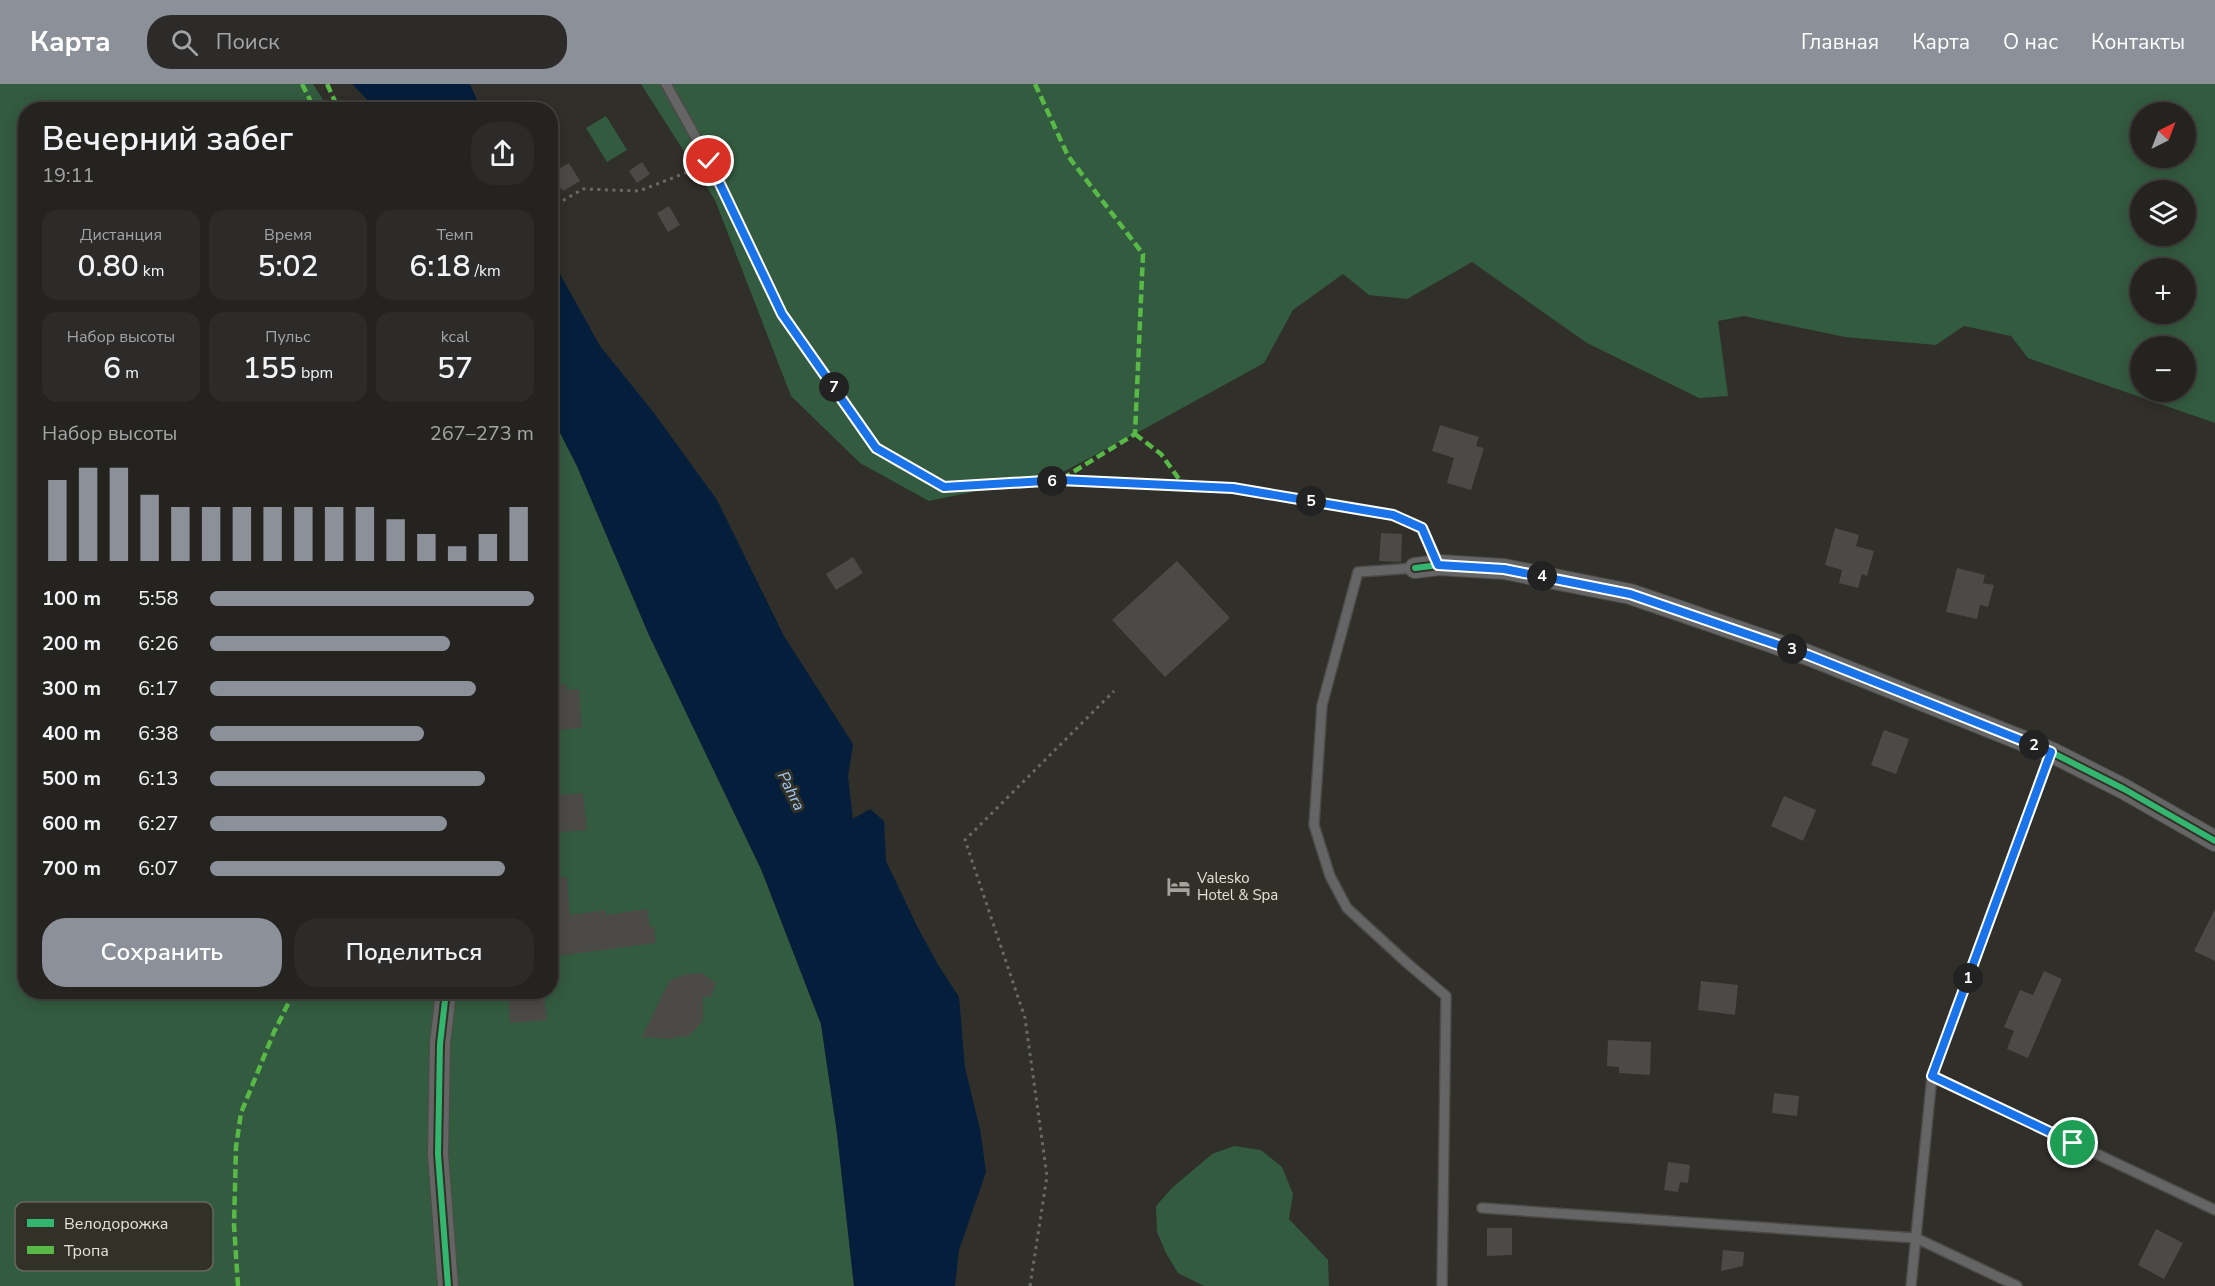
<!DOCTYPE html>
<html lang="ru">
<head>
<meta charset="utf-8">
<style>
	body { margin:0; font-family:"Nunito Sans",sans-serif; background:#2c2b29; color:#f1f3f6; height:100vh; display:flex; flex-direction:column; font-size:22px; white-space:nowrap }
	* { box-sizing:border-box; margin:0 }
	p { font-size:20px; color:#a3a4a5 }
	.icon { flex:none; width:33px; height:33px; fill:none; stroke:currentColor; stroke-width:2; stroke-linecap:round; stroke-linejoin:round }
	.map { position:relative; flex:1; overflow:hidden }
	.drawer { position:absolute; left:18px; top:18px; width:540px; height:897px; display:flex; flex-direction:column; background:#242320; border-radius:24px; box-shadow:0 3px 15px #0003,0 0 0 2px #41403e }
	.drawer>* { flex:none }
	.needle { width:39px; rotate:42deg }
	.controls { position:absolute; left:2130px; top:18px; display:grid; gap:12px }
	.controls a { display:grid; place-items:center; width:66px; height:66px; border-radius:50%; background:#242320; box-shadow:0 3px 15px #0003,0 0 0 2px #41403e; font-size:30px }
	.pin { position:absolute; display:grid; place-items:center; width:51px; height:51px; color:#fff; margin:-26px; border:3px solid #fff; border-radius:50%; box-shadow:0 2px 6px #0007 }
	.km { position:absolute; width:30px; height:30px; margin:-15px; border-radius:50%; background:#222; color:#fff; font-size:16px; line-height:30px; text-align:center }
	.round { display:grid; place-items:center; flex:none; width:63px; height:63px; border-radius:24px; background:#2c2b29 }
	.summary { display:flex; align-items:center; justify-content:space-between; height:102px; padding:0 24px }
	h1 { font-size:33px; font-weight:600; line-height:45px }
	.stats { display:grid; grid-template-columns:repeat(3,1fr); gap:9px; height:102px; padding:6px 24px }
	.stats div { display:grid; align-content:center; border-radius:15px; background:#2c2b29; text-align:center }
	.stats b { font-size:30px; font-weight:600 }
	.stats small { font-size:16px; font-weight:400 }
	.stats p { font-size:16px }
	.chart { height:168px; padding:12px 24px }
	.chart p { display:flex; justify-content:space-between }
	.chart svg { width:100%; height:108px; margin-top:6px; stroke:#8c9099; stroke-width:6 }
	.primary-button { display:flex; gap:12px; margin-top:auto; padding:12px 24px }
	.primary-button a { flex:1; height:69px; border-radius:24px; background:#8c9099; color:#fff; font-size:24px; font-weight:600; line-height:69px; text-align:center }
	.primary-button a+a { background:#2c2b29; color:#f1f3f6 }
	ul { padding:0 24px; list-style:none; font-size:20px }
	li { display:grid; grid-template-columns:96px 72px 1fr; align-items:center; height:45px }
	li i { height:15px; border-radius:8px; background:#8c9099 }
	header { display:flex; align-items:center; gap:36px; box-sizing:border-box; height:84px; padding:0 30px; background:#8c9099; color:#fff }
	header strong { font-size:28px }
	nav { display:flex; gap:33px; margin-inline-start:auto; font-size:21px }
	.search { width:420px; height:54px; background:#2c2b29; display:flex; align-items:center; gap:15px; box-sizing:border-box; padding:0 21px; border-radius:24px; color:#a3a4a5; font-size:22px }
	.map>svg:first-child { display:block }
	.green { fill:#335b3f; fill-rule:evenodd }
	.water { fill:#041e3b }
	.building { fill:#4c4a47 }
	.lines { fill:none; stroke-linecap:round; stroke-linejoin:round }
	.service-casing { stroke:#4c4b47; stroke-width:12 }
	.minor-casing { stroke:#4c4b47; stroke-width:22 }
	.path { stroke:#696968; stroke-width:3; stroke-dasharray:3 4.5; stroke-linecap:butt }
	.service { stroke:#656565; stroke-width:9 }
	.minor { stroke:#656565; stroke-width:20 }
	.quiet { stroke:#58b947; stroke-width:4.5; stroke-dasharray:9 4.5; stroke-linecap:butt }
	.cycleway-casing { stroke:#323128; stroke-width:10 }
	.cycleway { stroke:#33b770; stroke-width:6 }
	.route-casing { stroke:#fff; stroke-width:12 }
	.route { stroke:#1a73e8; stroke-width:8 }
	.labels { text-anchor:middle; dominant-baseline:central; stroke-width:6; stroke-linejoin:round; paint-order:stroke }
	.poi-label { font-size:15px; fill:#e3e2dd; stroke:#323128; text-anchor:start }
	.water-label { font-size:16px; font-style:italic; fill:#a4cbf6; stroke:#323128 }
	.key { fill:#323128; stroke:#67665e; stroke-width:1.5 }
	.key-label { font-size:16px; fill:#e3e2dd }
</style>
</head>
<body>
<header>
<strong>Карта</strong>
<div class="search"><svg class="icon" aria-label="search" viewBox="0 0 24 24"><circle cx="10" cy="10" r="6"/><path d="M15 15l6 6"/></svg>Поиск</div>
<nav><a>Главная</a><a>Карта</a><a>О нас</a><a>Контакты</a></nav>
</header>
<div class="map">
<svg width="2215" height="1202" viewBox="0 0 2215 1202">
	<rect width="100%" height="100%" fill="#302f2a"/>
	<path class="green" d="M0,0H313L329,25L26,26V908H550L551,331L577,382L649,551L761,785L821,940L837,1049L854,1202H0Z
		M641,0H2215V339L2028,274L2011,252L1964,242L1936,261L1845,253L1744,232L1718,237L1728,312L1699,314L1587,259L1472,178L1407,215L1369,211L1343,190L1293,226L1264,279L1135,350L1059,390L929,417L860,379L791,312L715,116ZM2140,28H2186V74H2140ZM2140,106H2186V152H2140ZM2140,184H2186V230H2140ZM2140,262H2186V308H2140Z
		M606,32L627,66L607,78L586,44Z
		M1234,1062L1261,1066L1282,1083L1293,1110L1289,1135L1328,1176L1329,1202H1204L1178,1189L1166,1169L1157,1148L1156,1122L1172,1104L1212,1070Z"/>
	<path class="water" d="M352,0H470L481,25H376Z
		M551,174L600,262L654,329L717,416L784,552L853,660L848,693L853,735L870,725L884,737L886,777L917,842L937,879L959,913L965,984L980,1045L986,1088L959,1166L955,1202H854L837,1049L821,940L761,785L649,551L577,382L551,331Z"/>
	<path class="building" d="M642,78L650,90L637,99L629,87Z
		M569,79L580,97L563,107L561,104L550,111V90Z
		M669,122L680,141L668,148L657,129Z
		M1440,341L1479,353L1476,362L1484,364L1471,406L1447,399L1454,374L1432,367Z
		M1835,444L1859,451L1856,462L1874,467L1867,492L1862,490L1858,504L1839,499L1842,486L1825,481Z
		M1381,449L1402,450L1401,478L1379,477Z
		M853,473L863,489L836,506L826,490Z
		M1177,477L1230,534L1165,593L1112,536Z
		M1957,484L1985,491L1983,499L1994,501L1988,523L1980,521L1977,535L1946,528Z
		M566,600L567,606L579,605L582,644L550,647V601Z
		M1884,646L1909,655L1896,690L1871,681Z
		M583,709L587,746L550,749V712Z
		M1784,712L1816,726L1803,757L1771,742Z
		M567,793L570,831L605,826L606,831L647,825L650,843H654L656,859L550,873V794Z
		M2215,825V877L2194,867Z
		M2044,887L2062,895L2028,974L2007,965L2014,947L2004,943L2020,906L2033,911Z
		M702,889L716,899L711,913H703V937L688,953L679,952L672,955L642,953L669,897L686,890Z
		M1701,897L1738,901L1735,931L1698,926Z
		M544,908L547,936L510,939L508,909Z
		M1608,956L1651,958L1650,991L1619,989V983L1607,982Z
		M1774,1009L1799,1012L1797,1032L1772,1029Z
		M1668,1078L1690,1081L1688,1099L1680,1098L1678,1108L1664,1106Z
		M1487,1144H1512V1171L1487,1172Z
		M2156,1145L2183,1159L2164,1195L2138,1181Z
		M1723,1166L1744,1168L1743,1182L1721,1187Z"/>
	<g class="lines">
		<defs>
			<path id="service" d="M666,0L709,77L782,230L876,364L944,403L1060,396L1233,404L1393,431L1422,444L1439,481
				M1415,484L1358,488L1322,621L1314,741L1330,792L1347,824L1407,879L1446,912L1442,1202
				M2051,668L1932,992L2215,1126
				M1482,1124L1916,1154L2017,1202
				M1911,1202L1932,992"/>
			<path id="minor" d="M1415,484L1439,481L1504,485L1630,510L1680,527L1808,571L2051,668L2124,705L2215,757
				M446,908L440,960L438,1070L448,1202"/>
		</defs>
		<use href="#service" class="service-casing"/>
		<use href="#minor" class="minor-casing"/>
		<path class="path" d="M550,124L583,105L639,107L698,84
			M1030,1202L1047,1092L1025,934L965,756L1114,607"/>
		<use href="#service" class="service"/>
		<use href="#minor" class="minor"/>
		<path class="quiet" d="M302,0L315,26
			M327,0L339,26
			M1035,0L1068,72L1143,170L1135,350L1060,396
			M1135,350L1161,370L1184,402
			M238,1202L234,1141L236,1063L241,1029L274,948L294,908"/>
		<defs>
			<path id="cycleway" d="M1415,484L1439,481L1504,485L1630,510L1680,527L1808,571L2051,668L2124,705L2215,757
				M446,908L440,960L438,1070L448,1202"/>
		</defs>
		<use href="#cycleway" class="cycleway-casing"/>
		<use href="#cycleway" class="cycleway"/>
	</g>
	<g class="lines">
		<defs>
			<path id="route" d="M709,77L782,230L876,364L944,403L1060,396L1233,404L1393,431L1422,444L1438,481L1504,485L1630,510L1808,571L2051,668L1932,992L2073,1059"/>
		</defs>
		<use href="#route" class="route-casing"/>
		<use href="#route" class="route"/>
	</g>
	<defs>
		<symbol id="hotel-bare" viewBox="-9 -9 18 18"><path d="M-6-4.5h1.5V1H6V5H4.5V3h-9V5H-6ZM-4 0a1.8 1.8 0 1 1 3.6 0ZM.5 0V-2.5h3Q6-2.5 6 0Z" fill="#a4a39e" stroke="#323128" stroke-width="2.5" paint-order="stroke"/></symbol>
	</defs>
	<g fill-rule="evenodd">
		<use href="#hotel-bare" x="1162" y="786" width="33" height="33"/>
	</g>
	<g class="labels">
		<g class="poi-label">
			<text x="1197" y="794">Valesko<tspan x="1197" dy="17">Hotel &amp; Spa</tspan></text>
		</g>
		<g class="water-label">
			<text transform="translate(791 707) rotate(63)">Pahra</text>
		</g>
	</g>
	<rect x="15" y="1118" width="198" height="69" rx="9" class="key"/>
	<rect x="27" y="1135" width="27" height="8" fill="#33b770"/>
	<rect x="27" y="1162" width="27" height="8" fill="#58b947"/>
	<g class="key-label">
		<text x="64" y="1145">Велодорожка</text>
		<text x="64" y="1172">Тропа</text>
	</g>
</svg>
<div class="controls">
<a><svg class="needle" viewBox="-14 -14 28 28"><path d="M0-13l5 13h-10z" fill="#e53935"/><path d="M0 13l5-13h-10z" fill="#a3a4a5"/></svg></a>
<a><svg class="icon" aria-label="layers" viewBox="0 0 24 24"><path d="M12 4l9 5-9 5-9-5zM3 14l9 5 9-5"/></svg></a>
<a>+</a>
<a>−</a>
</div>
<div class="pin" style="left:2073px;top:1059px;background:#1e9e55"><svg class="icon" aria-label="arrive" viewBox="0 0 24 24"><path d="M6 21V4h12l-3 4 3 4H6"/></svg></div>
<div class="pin" style="left:709px;top:77px;background:#d93025"><svg class="icon" aria-label="check" viewBox="0 0 24 24"><path d="M5 12l5 5 9-10"/></svg></div>
<b class="km" style="left:1968px;top:894px">1</b>
<b class="km" style="left:2034px;top:661px">2</b>
<b class="km" style="left:1792px;top:565px">3</b>
<b class="km" style="left:1542px;top:492px">4</b>
<b class="km" style="left:1311px;top:417px">5</b>
<b class="km" style="left:1052px;top:397px">6</b>
<b class="km" style="left:834px;top:303px">7</b>
<section class="drawer">
<div class="summary"><div><h1>Вечерний забег</h1><p>19:11</p></div><a class="round"><svg class="icon" aria-label="share" viewBox="0 0 24 24"><path d="M12 15V3M7 8l5-5 5 5M5 13v7h14v-7"/></svg></a></div>
<div class="stats">
<div><p>Дистанция</p><b>0.80<small> km</small></b></div>
<div><p>Время</p><b>5:02</b></div>
<div><p>Темп</p><b>6:18<small> /km</small></b></div>
</div>
<div class="stats">
<div><p>Набор высоты</p><b>6<small> m</small></b></div>
<div><p>Пульс</p><b>155<small> bpm</small></b></div>
<div><p>kcal</p><b>57</b></div>
</div>
<div class="chart"><p><span>Набор высоты</span>267–273 m</p>
<svg viewBox="0 0 160 44" preserveAspectRatio="none"><path d="M5 44V11M15 44V6M25 44V6M35 44V17M45 44V22M55 44V22M65 44V22M75 44V22M85 44V22M95 44V22M105 44V22M115 44V27M125 44V33M135 44V38M145 44V33M155 44V22"/></svg>
</div>
<ul>
<li><b>100 m</b>5:58<i style="width:100%"></i></li>
<li><b>200 m</b>6:26<i style="width:74%"></i></li>
<li><b>300 m</b>6:17<i style="width:82%"></i></li>
<li><b>400 m</b>6:38<i style="width:66%"></i></li>
<li><b>500 m</b>6:13<i style="width:85%"></i></li>
<li><b>600 m</b>6:27<i style="width:73%"></i></li>
<li><b>700 m</b>6:07<i style="width:91%"></i></li>
</ul>
<div class="primary-button"><a>Сохранить</a><a>Поделиться</a></div>
</section>
</div>
</body>
</html>
